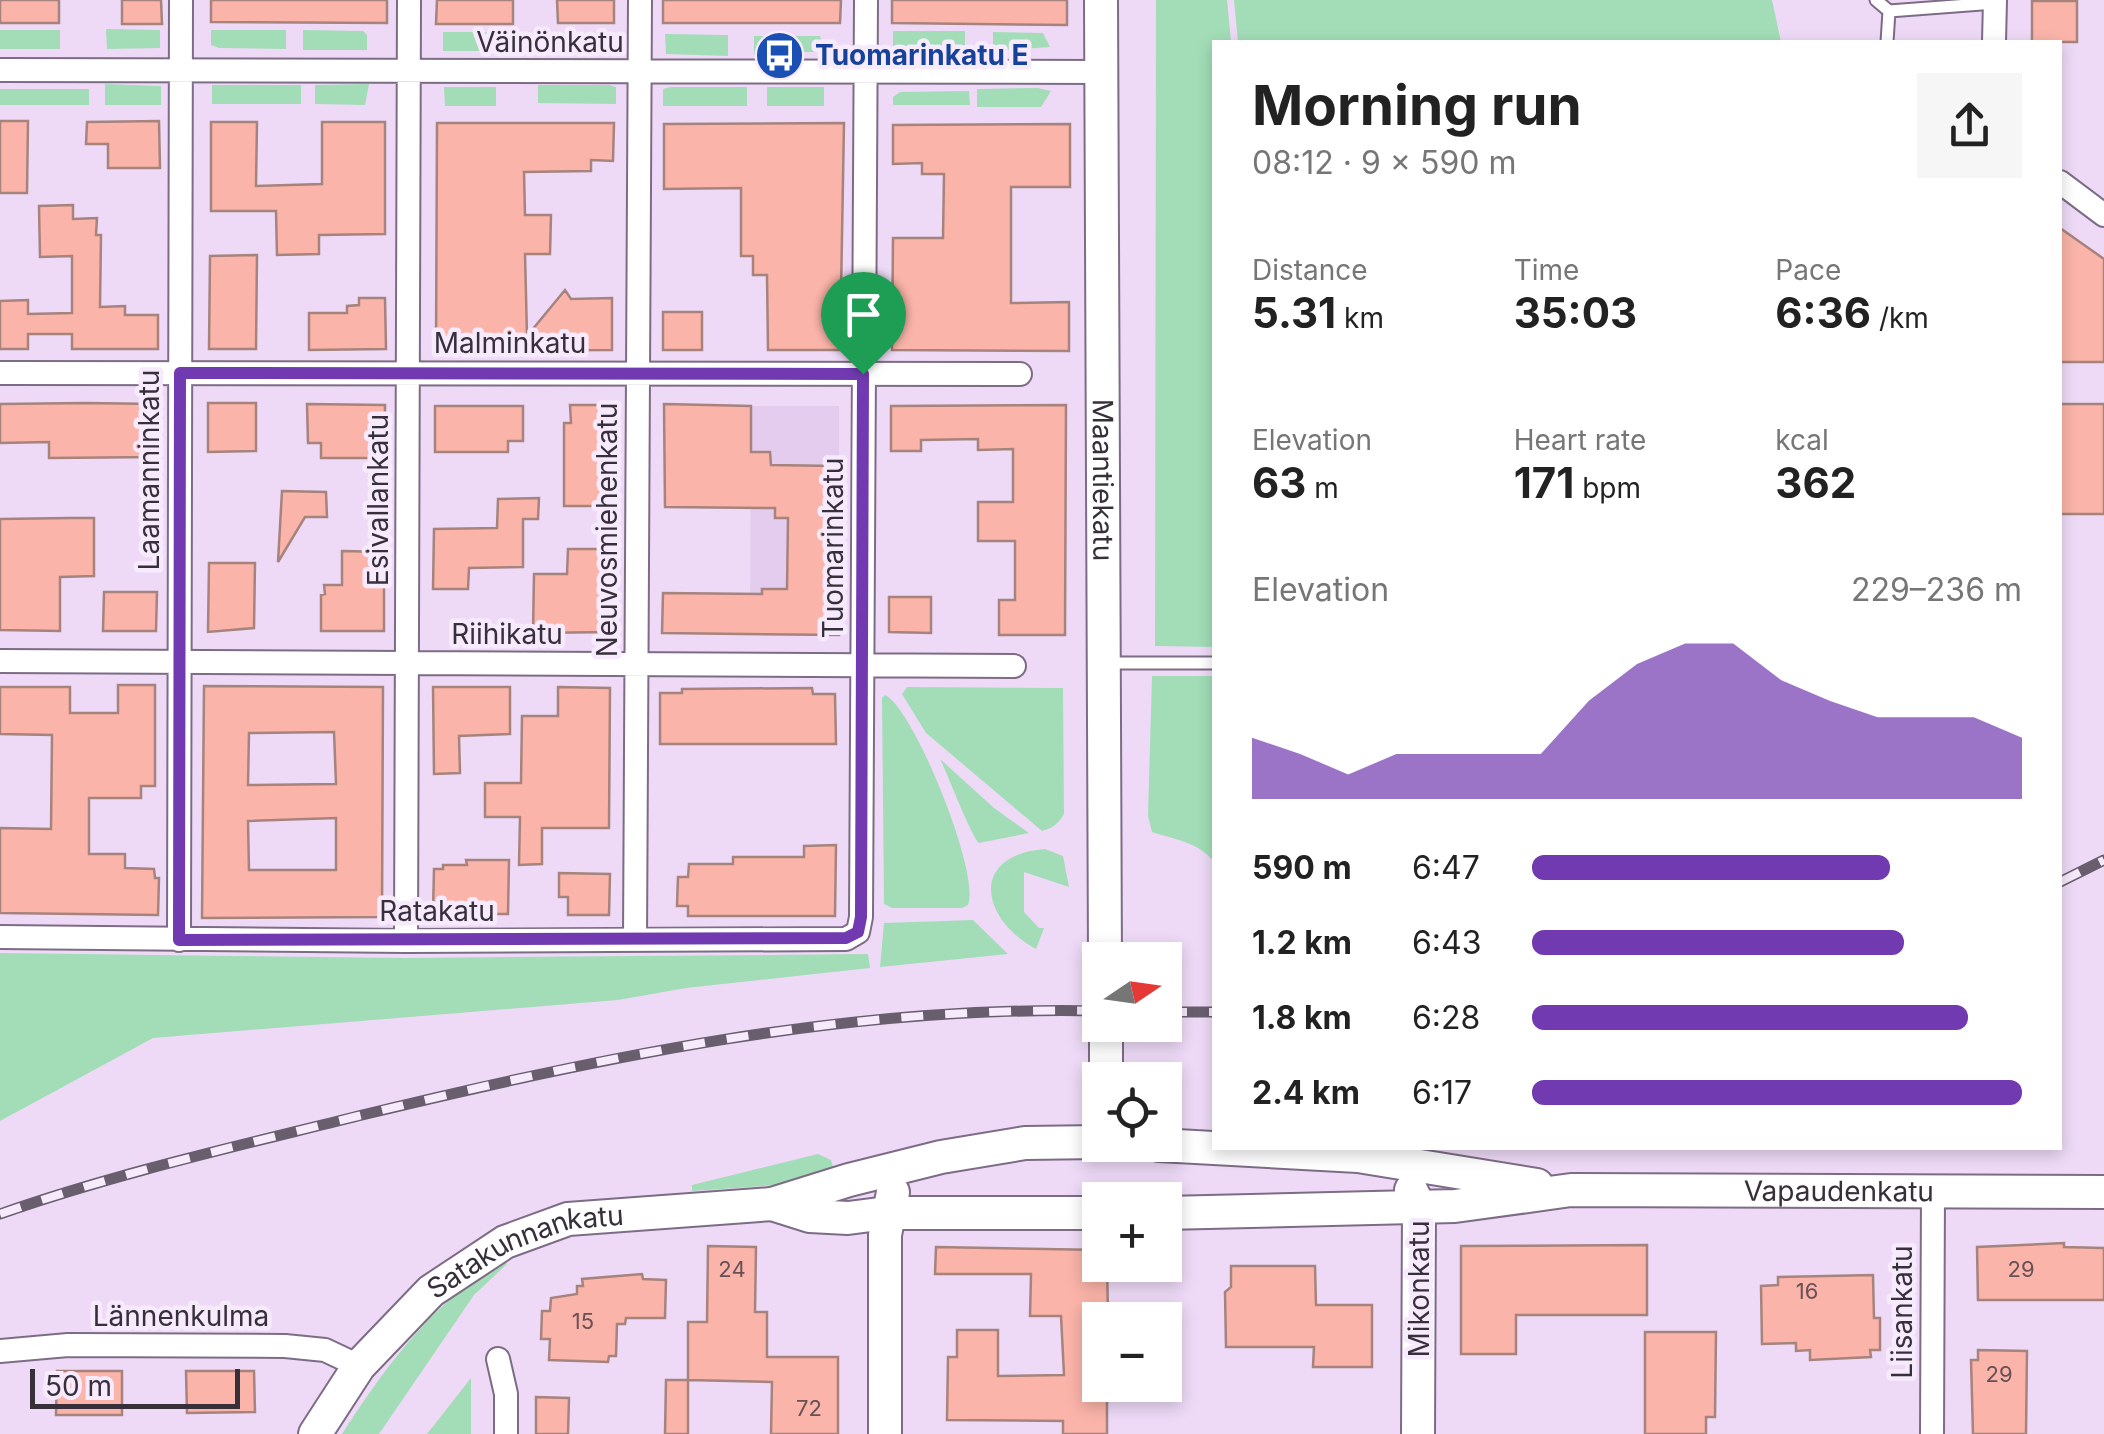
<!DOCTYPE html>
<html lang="en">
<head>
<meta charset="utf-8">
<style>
	body { margin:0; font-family:Inter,sans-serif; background:#f6f6f6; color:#222; height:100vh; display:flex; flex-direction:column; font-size:38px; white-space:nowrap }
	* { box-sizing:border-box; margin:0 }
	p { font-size:32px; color:#767676 }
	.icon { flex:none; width:55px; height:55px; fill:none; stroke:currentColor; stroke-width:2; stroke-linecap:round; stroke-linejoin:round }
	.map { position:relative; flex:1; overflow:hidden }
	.sheet { position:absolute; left:1212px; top:40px; width:850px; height:1110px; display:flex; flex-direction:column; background:#fff; border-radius:0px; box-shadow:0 5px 15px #0003 }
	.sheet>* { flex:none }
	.needle { width:65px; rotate:77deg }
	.fabs { position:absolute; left:1082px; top:942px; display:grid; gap:20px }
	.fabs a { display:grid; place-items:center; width:100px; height:100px; border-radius:0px; background:#fff; box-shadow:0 5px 15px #0003; font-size:50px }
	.scale { position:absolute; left:30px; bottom:25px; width:210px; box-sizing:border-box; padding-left:10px; border:5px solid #37303b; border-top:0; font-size:28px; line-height:35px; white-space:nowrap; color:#37303b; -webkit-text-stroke:8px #f6eafc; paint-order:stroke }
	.pin { position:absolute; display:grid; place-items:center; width:85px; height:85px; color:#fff; margin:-102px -42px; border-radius:50% 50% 50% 0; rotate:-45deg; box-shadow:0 0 10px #0007 }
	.pin .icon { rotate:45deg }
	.round { display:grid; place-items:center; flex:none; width:105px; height:105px; border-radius:0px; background:#f6f6f6 }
	.head { display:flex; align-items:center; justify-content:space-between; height:170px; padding:0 40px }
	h1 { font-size:55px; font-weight:700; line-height:75px }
	.metrics { display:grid; grid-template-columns:repeat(3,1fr); gap:15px; height:170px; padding:10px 40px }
	.metrics div { display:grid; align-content:center }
	.metrics b { font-size:42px; font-weight:700 }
	.metrics small { font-size:28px; font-weight:400 }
	.metrics p { font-size:28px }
	.chart { height:280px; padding:20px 40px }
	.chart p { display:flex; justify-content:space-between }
	.chart svg { width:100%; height:180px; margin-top:10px; fill:#723ab0; opacity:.7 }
	ul { padding:0 40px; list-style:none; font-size:32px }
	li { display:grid; grid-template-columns:160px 120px 1fr; align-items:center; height:75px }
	li i { height:25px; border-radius:12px; background:#723ab0 }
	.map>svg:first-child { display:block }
	.built { fill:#e3ccee }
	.green { fill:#a2ddb7 }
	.building { fill:#fbb4a9; stroke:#a6837d; stroke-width:2.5; fill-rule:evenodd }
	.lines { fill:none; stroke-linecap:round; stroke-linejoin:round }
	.lane-casing { stroke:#7d6c85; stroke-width:15 }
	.street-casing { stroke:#7d6c85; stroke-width:26 }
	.secondary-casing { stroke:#7d6c85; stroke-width:36 }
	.lane { stroke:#fff; stroke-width:11 }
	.street { stroke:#fff; stroke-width:22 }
	.secondary { stroke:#fff; stroke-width:32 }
	.rail-casing { stroke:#695e6e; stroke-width:11 }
	.rail { stroke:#f6eafc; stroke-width:8; stroke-dasharray:22; stroke-linecap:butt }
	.route-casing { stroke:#fff; stroke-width:20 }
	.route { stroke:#723ab0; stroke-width:12 }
	.labels { text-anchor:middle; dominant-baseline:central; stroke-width:9; stroke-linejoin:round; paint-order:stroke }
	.number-label { font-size:22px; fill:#685156 }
	.street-label { font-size:28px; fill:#37303b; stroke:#f6eafc }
	.transit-label { font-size:28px; font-weight:bold; fill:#164399; stroke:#f6eafc; text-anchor:start }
</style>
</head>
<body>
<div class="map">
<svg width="2104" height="1434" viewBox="0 0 2104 1434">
	<rect width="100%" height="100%" fill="#eedaf7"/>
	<path class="built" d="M751,406H839V635L750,633Z"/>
	<path class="green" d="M1156,0H1227L1231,42H1215V647L1155,646Z
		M1234,0H1772L1781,42H1238Z
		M106,29L160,30V48L107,49Z
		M0,30H60V49H0Z
		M211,30H286V49L219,48L211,45Z
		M303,30L363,31L367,35V50H303Z
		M893,31H965V50H893Z
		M443,32H511V51H443Z
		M551,32H614L613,49L550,51Z
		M993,32L1043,33L1050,47L993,51Z
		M665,34L728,35V56L666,54Z
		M754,36H820L824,52H761L754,55Z
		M105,84L161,86V105H105Z
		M369,84L365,105L315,104V85Z
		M212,85H301V104H212Z
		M538,85H609L616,87V104L538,103Z
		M444,87H496V106H445Z
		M670,87H747V106H663V89Z
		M767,87H824V106H767Z
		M1038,88L1051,91L1041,107H977V89Z
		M0,89H89V105H0Z
		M969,91L970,105H893V97L900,92Z
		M1152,676H1215V863C1199,842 1176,840 1152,832L1148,816Z
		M907,687L1063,688L1064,814C1058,824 1053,828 1042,831L926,733L902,694Z
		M885,695C913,707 981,874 968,905L962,908H892L884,904L882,698Z
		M940,759L994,808L1029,833L979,843C970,834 949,777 940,759Z
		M1045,849L1063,856L1069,887L1024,872V912L1039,928H1044L1036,949C980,919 969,855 1045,849Z
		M973,920L1008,954L880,967L884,923Z
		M0,953L405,958L868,954L870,968L686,988L618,1000L153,1038L0,1121Z
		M818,1154L831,1160L835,1173L777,1185L692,1191V1185Z
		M505,1260L507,1264L474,1295L379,1434H342C387,1365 432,1302 505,1260Z
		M471,1378V1434H427Z"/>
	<path class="building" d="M0,0H59V23H0Z
		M122,0H161L162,24H122Z
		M211,0H387V23L211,22Z
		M437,0H513V24H436Z
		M557,0H614V23H558Z
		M663,0H841L840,23H663Z
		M892,0H1067V25L892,23Z
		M2032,1H2077V42H2032Z
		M0,121H28L27,193H0Z
		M159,121L160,168H108V144H86L87,122Z
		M211,122H257L256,186L322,184V122H385V234L319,235V254L277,255L276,211H211Z
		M437,123H614L613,161L591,160V171L524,172L525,215H551L550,254H525L527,336L565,290L571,299L612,298V350L436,351Z
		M844,123L840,350H768L767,275H753V256H741V188L664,189V124Z
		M1070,124V187H1011V303L1069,302V351L892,350L893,238H943L944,174H922V163L893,164V125Z
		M73,205V219L97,218L96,235H101L100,307L125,306V315H158V349H72V334H28V349H0V301L28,300V314L72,313V256L40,257L39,206Z
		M2060,228L2104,259V362H2060Z
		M257,255L256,349H209L210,256Z
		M359,298H385L386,349L309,350V313H347V306L359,305Z
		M663,312H702V350H663Z
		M85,403L158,404L159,457L49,458V442L0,443V404Z
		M208,403H256V451L208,452Z
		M307,404L385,405V443H374V458H321V443H308Z
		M664,404L751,406V452H770L771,465L835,466L836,477L840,478L839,635L662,633L663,593L762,594V589H787L788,518H775V508L665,507Z
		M2060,404H2104V514H2060Z
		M570,405H613V506H564V423H571Z
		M1066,405L1065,635H999V600H1015V541H978V502H1013V449L978,450V439L921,440V451H891V406Z
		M435,406H523V441H508V452H435Z
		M282,491L326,492L327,517H305L278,562Z
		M539,498L538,519H523V567L469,568L468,589H433L434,529L497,528L498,499Z
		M70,518H94V576L60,577V631L0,630V519Z
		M568,549H612L611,632L533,633L534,574H567Z
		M342,551L384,552V631H321V595L325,594L324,585H342Z
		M209,563H255L254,628L208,632Z
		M104,592H157L156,631H103Z
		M889,597H931V633L889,632Z
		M118,685H155V786H141V798H89V854H125V868L154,869L155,878H159L158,915L0,913V828L51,829L52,735L0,734V687H70V713H118Z
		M204,686L383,687L382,917L202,918ZM334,732L336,784L248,785L249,733ZM336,818V870H249L248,821Z
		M433,687H510V734L459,736L460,773L434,774Z
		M558,687L610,688L609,828H542V864L519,865L520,817H485V783H521L522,716H558Z
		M812,688L813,694H835L836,744H660V693H682V689Z
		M836,845L835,916H688V906H677L678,877H688L689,864H733V857H804V846Z
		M466,860H509L508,914H443L442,911H433L434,869H443V865H467Z
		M559,873L610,874L609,915H568V897H559Z
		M2064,1243V1247L2104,1248V1300H1978L1977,1247Z
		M1647,1245V1315H1516V1354H1461V1246Z
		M708,1246L756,1247L755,1312H767V1357H838V1434H771L772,1382L688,1380V1322H707Z
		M936,1247L1100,1250V1265H1107L1108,1315H1100V1385H1107V1434H1063V1421L947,1420L948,1357H957V1330H998V1376L1064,1375L1061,1316H1030L1031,1274H935Z
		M1231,1266H1315L1316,1305H1372V1367H1313L1314,1347H1226L1225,1292L1231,1287Z
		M642,1274L643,1279L666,1280L665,1318H626L625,1324H617L616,1356H609L608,1362L549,1360L550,1339H541L542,1311H550L551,1298L577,1294V1286H583L582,1279Z
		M1873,1275L1874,1318H1880V1350H1870L1871,1357L1810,1360V1350L1796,1351V1343L1762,1344L1761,1286L1778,1285V1277Z
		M1645,1332H1716L1715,1417H1706V1434H1645Z
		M1978,1350L2027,1351L2026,1434H1973L1971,1360H1978Z
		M57,1371H122V1415H56Z
		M186,1371H254L255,1412L187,1413Z
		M666,1380H688V1434H665Z
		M536,1397L569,1398L568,1434H536Z"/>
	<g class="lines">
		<defs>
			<path id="lane" d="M1876,0L1889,11L1995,3
				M1887,42L1889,11
				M1107,663H1215"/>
			<path id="street" d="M1994,42L1995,0
				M0,70L1100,72
				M2060,182L2104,215
				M0,373L1020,374
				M0,661L1014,666
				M0,937L406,941L846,939L858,932L861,917L866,0
				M179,940L181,0
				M635,940L640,0
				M406,941L409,0
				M0,1351L68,1345L285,1346L325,1350L359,1366
				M498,1359L506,1394V1434
				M1932,1434L1933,1191"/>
			<g id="secondary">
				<path id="s1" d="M1101,0L1105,960"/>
				<path d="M1106,1025V1080"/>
				<path d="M1159,1145L1358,1156L1537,1185"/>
				<path d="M1411,1190L1419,1206L1418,1434"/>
				<path d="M772,1204L810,1216L848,1218L887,1213H1100"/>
				<path id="s2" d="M1165,1213L1455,1206L1571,1190L2104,1192"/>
				<path id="s3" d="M315,1434L359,1366L431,1291L505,1242L568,1219L772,1204L849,1180L941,1157L1025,1143L1100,1142"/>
				<path d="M885,1434V1235L893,1192"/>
			</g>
		</defs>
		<use href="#lane" class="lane-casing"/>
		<use href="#street" class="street-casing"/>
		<use href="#secondary" class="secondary-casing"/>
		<use href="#lane" class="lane"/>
		<use href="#street" class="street"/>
		<use href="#secondary" class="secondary"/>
		<defs>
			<path id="rail" d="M2060,882L2104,860
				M1165,1012H1215
				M0,1214C117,1173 238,1146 358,1116C601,1057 849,1005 1100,1011"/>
		</defs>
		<use href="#rail" class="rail-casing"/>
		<use href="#rail" class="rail"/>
	</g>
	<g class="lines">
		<defs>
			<path id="route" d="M180,373L863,374L861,917L858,932L846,938L179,940Z"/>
		</defs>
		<use href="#route" class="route-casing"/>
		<use href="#route" class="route"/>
	</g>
	<defs>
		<symbol id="bus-disc" viewBox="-11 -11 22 22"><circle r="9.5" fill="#1a4fb4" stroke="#f6eafc"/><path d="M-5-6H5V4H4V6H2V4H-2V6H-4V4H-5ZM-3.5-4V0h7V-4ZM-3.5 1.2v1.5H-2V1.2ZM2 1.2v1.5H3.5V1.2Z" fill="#fff"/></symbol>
	</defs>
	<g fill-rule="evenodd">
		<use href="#bus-disc" x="752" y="28" width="55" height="55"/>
	</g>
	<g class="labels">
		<g class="number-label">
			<text x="732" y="1269">24</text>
			<text x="2021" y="1269">29</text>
			<text x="1807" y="1291">16</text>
			<text x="583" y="1321">15</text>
			<text x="1999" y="1374">29</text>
			<text x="809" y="1408">72</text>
		</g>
		<g class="street-label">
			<text x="550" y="42">Väinönkatu</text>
			<text x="510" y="343">Malminkatu</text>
			<text transform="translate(149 470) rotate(-90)">Laamanninkatu</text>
			<text stroke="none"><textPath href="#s1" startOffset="480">Maantiekatu</textPath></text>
			<text transform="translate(378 500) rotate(-90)">Esivallankatu</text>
			<text transform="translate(607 530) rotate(-90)">Neuvosmiehenkatu</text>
			<text transform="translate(833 548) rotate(-90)">Tuomarinkatu</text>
			<text x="507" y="634">Riihikatu</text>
			<text x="437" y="911">Ratakatu</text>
			<text stroke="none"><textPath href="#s2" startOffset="675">Vapaudenkatu</textPath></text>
			<text stroke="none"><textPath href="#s3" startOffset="290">Satakunnankatu</textPath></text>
			<text transform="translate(1419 1289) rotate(-90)">Mikonkatu</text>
			<text transform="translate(1902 1312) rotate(-90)">Liisankatu</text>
			<text x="181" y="1316">Lännenkulma</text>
		</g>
		<g class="transit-label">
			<text x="815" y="55">Tuomarinkatu E</text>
		</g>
	</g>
</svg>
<div class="fabs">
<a><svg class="needle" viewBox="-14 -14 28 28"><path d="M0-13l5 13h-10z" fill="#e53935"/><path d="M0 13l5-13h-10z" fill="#767676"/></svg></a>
<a><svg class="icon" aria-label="locate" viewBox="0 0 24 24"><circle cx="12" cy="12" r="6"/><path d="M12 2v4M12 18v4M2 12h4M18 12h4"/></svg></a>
<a>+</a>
<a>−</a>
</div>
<div class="scale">50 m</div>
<div class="pin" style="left:863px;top:374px;background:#1e9e55"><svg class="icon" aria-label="arrive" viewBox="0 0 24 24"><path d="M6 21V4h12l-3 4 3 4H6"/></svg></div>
<section class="sheet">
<div class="head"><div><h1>Morning run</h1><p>08:12 · 9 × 590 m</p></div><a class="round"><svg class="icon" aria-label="share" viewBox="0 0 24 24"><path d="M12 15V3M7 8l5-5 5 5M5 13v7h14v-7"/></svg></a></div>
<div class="metrics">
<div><p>Distance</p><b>5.31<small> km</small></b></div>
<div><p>Time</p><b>35:03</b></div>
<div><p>Pace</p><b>6:36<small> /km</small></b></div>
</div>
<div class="metrics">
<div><p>Elevation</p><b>63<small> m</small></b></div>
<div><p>Heart rate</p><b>171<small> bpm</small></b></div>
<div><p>kcal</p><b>362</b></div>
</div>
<div class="chart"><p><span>Elevation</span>229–236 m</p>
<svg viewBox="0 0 160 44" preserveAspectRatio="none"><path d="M0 44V29L10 33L20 38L30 33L40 33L50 33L60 33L70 20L80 11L90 6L100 6L110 15L120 20L130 24L140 24L150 24L160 29V44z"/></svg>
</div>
<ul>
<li><b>590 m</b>6:47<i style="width:73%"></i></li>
<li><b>1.2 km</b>6:43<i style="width:76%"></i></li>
<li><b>1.8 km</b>6:28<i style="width:89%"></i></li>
<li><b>2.4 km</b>6:17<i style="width:100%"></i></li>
</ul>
</section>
</div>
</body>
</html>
